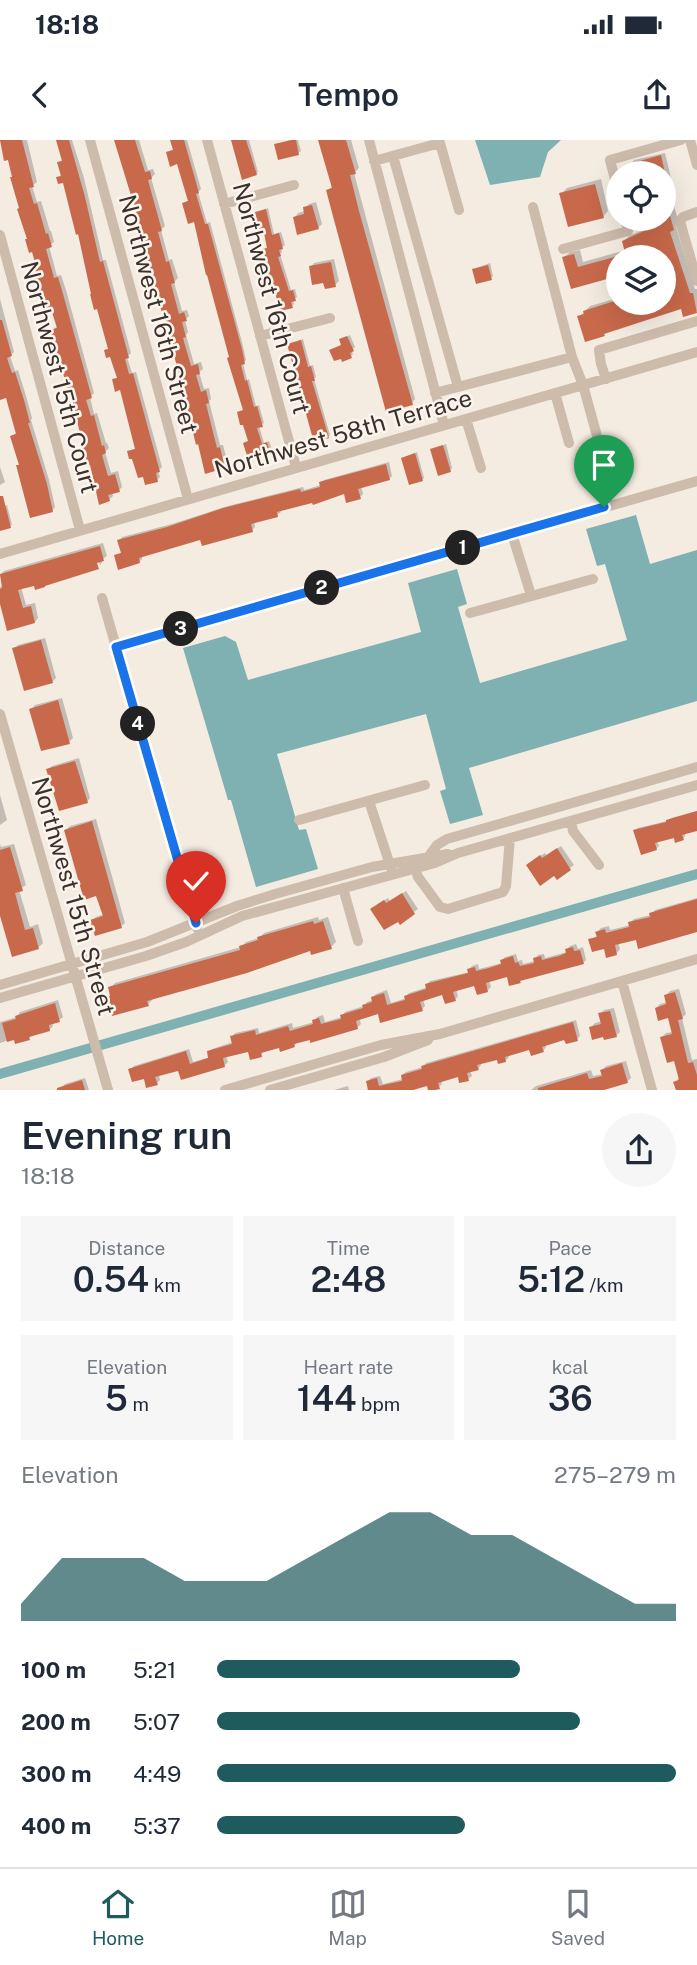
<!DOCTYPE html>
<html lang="en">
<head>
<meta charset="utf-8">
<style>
	body { margin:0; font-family:"Public Sans",sans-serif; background:#f6f6f7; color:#1f2937; height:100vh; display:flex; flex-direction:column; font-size:26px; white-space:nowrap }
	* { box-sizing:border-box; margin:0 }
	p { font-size:23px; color:#747a83 }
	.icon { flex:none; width:38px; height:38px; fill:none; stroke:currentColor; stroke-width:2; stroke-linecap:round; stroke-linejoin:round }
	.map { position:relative; height:950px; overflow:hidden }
	.sheet { display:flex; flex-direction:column; background:#fff; flex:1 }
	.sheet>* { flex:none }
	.tools { position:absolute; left:606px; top:21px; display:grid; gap:14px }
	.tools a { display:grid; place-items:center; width:70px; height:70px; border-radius:50%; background:#fff; box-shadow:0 7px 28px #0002; font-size:35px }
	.pin { position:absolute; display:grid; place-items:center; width:60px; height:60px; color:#fff; margin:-72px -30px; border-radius:50% 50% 50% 0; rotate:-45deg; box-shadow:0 0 7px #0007 }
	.pin .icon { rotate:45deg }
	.km { position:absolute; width:35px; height:35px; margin:-18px; border-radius:50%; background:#222; color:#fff; font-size:19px; line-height:35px; text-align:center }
	.round { display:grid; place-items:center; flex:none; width:74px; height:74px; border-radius:37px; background:#f6f6f7 }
	.overview { display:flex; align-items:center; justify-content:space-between; height:119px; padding:0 21px }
	h1 { font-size:38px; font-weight:600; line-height:52px }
	.stats { display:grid; grid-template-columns:repeat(3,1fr); gap:10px; height:119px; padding:7px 21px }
	.stats div { display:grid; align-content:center; border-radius:0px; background:#f6f6f7; text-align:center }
	.stats b { font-size:35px; font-weight:600 }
	.stats small { font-size:19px; font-weight:400 }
	.stats p { font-size:19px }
	.chart { height:196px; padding:14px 21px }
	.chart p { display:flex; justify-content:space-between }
	.chart svg { width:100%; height:126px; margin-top:7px; fill:#1f5a5e; opacity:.7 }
	ul { padding:0 21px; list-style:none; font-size:23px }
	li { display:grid; grid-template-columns:112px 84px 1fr; align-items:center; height:52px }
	li i { height:18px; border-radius:9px; background:#1f5a5e }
	.status { display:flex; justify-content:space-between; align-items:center; height:49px; padding:0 35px; background:#fff; direction:ltr }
	.status svg { height:19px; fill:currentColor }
	header { display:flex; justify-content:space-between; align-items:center; height:91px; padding:0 21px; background:#fff; font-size:32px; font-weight:600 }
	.tabs { display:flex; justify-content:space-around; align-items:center; height:98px; border-top:2px solid #e0e1e3; background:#fff; font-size:19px; color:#747a83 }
	.tabs a { display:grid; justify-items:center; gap:4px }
	.tabs .on { color:#1f5a5e }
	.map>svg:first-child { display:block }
	.water { fill:#7fb0b2 }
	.shadow { fill:#0003 }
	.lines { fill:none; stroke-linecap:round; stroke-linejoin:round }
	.canal { stroke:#7fb0b2; stroke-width:10 }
	.building { fill:#c8694b }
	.minor { stroke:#cdbbac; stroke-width:10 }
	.route-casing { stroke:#fff; stroke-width:14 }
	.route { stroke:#1a73e8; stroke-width:9 }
	.labels { text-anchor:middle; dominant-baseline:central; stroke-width:5; stroke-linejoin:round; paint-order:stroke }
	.street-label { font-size:24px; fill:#3b302b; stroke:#fbf5ee }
</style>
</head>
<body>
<div class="status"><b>18:18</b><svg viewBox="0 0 49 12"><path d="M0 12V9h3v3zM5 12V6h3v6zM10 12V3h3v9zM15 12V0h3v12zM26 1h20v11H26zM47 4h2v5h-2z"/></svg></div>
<header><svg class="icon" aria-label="back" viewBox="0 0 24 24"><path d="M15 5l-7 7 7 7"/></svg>Tempo<svg class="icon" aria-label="share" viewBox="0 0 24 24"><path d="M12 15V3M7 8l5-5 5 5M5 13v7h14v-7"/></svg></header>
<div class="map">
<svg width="697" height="950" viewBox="0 0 697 950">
	<rect width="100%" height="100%" fill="#f4ebe1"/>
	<path class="water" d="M475,0H561L548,12L540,37L490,45Z
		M636,375L650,424L697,410V561L469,628L483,675L450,684L440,651L446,649L426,574L277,614L299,690L306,689L318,729L256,747L231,660H228L183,508L225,496L236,502L248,540L421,492L408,443L457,429L467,464L458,467L480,543L627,500L605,424L597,426L586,389Z"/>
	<path class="shadow" d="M0,0H27L37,42L32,46L37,62L41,61L50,91H51L54,102L49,106L57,136L61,135L66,150L94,253L90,257L94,274L97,273L106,303H107L109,308L105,312L111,333L118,331L122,347L119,350L112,352L113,356L109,360L96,339L52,190L58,186L20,68L9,18Z
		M57,0H72L84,38L103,120H106L131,213L127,217L132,233L136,232L162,327L158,331L160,337L157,340L129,312L137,308L121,248L114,240L118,237L112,215L106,211L109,208L80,92L64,41L58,38L61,35L59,23L63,19Z
		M118,0H139L148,30L153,29L155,34L151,38L165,86L161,90L169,120L172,119L178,138L174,142L182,171L187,170L189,176L185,180L188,192L186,195L194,224L201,222L203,229L199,232L204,249L209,248L211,259L209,261L220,305H223L228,324L224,327L179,230L144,102L146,100Z
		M172,0H187L201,49L198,52L207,83L210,82L243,206L246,220L243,223L247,240L249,239L256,266L259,265L264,283L259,286L264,303L269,301L272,309L249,317L250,301L238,273L245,269L195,80L184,63L190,60L178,22L167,12L174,9Z
		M232,0H249L258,32L256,34Z
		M289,0H298L301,11L298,13L276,5Z
		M320,0H351L359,28L354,33L415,259L412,263L328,50L333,46Z
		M665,13L673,46L669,50L663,52V33H633L631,24L634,20Z
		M601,39L608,71L603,77L561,54L567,48Z
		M316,62L322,84L318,88L295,77L298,73L305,71V68L309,64Z
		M674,66L679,83L676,87L695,149H697V171L685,175L682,167L607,191L604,194L579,177L590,166L618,158V163H663V117H618L573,147L564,117L570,112L580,110L583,122L626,110L624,101L629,96L645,89L647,83L646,79H663V69Z
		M268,68L274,94L281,92L285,105L281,108L282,112L280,114L291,150L295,149L297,157L293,160L294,164L292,166L269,124L265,109L267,107L265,91L253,74Z
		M334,119L339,141L335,145L325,140L311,127L314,123Z
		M490,123L493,136L491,138L474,129Z
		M0,159L14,212L10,216L15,231L18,230L26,256L32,278L31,280L49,340L55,367L52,371L18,326L20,323L12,296L17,292L7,256L0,251Z
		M350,195L355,207L351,210L353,214L351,216L341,200Z
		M303,199L310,226L313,225L316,237L314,239L330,295L328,297L289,204Z
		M446,304L452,328L450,331L432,310Z
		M417,312L424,338L422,340L403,318Z
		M389,322L392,336L389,339L361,346L363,354L360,357L345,352L280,369L281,372L277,375L254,381L255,387L252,390L201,398L142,415V419L139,422L116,416L122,412L119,400L122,397L172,384L228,366L303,347L304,350L321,345V343L324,340Z
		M0,327L5,342L0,345Z
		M7,365L12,385L0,389V367Z
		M103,403L107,416L101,420L102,423L100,425L97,414L35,444L21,447L26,465L35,463L38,478L35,482L0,462V447L3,446L0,435L4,431Z
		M45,498L56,538L52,542L14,509L18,505Z
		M62,558L73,598L69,602L31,569L35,565Z
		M79,618L90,658L87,662L48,629L52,626Z
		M0,655L7,680L0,685Z
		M697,671V689L685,693V696L683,699L675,696L657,701L659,706L656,709L635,690L638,688L667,681L671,678Z
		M96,679L125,783L121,786L92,780L96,777L104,774L97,754L66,690L70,686Z
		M0,704L1,707L14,704L26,745L19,750L30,787L38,784L43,803L39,807L13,815L0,770Z
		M561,706L574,725L557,737L532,721L545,713L547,716Z
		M406,751L418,769L400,782L376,765L388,758L390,761Z
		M697,758V790L637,798L618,802L620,809L617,813L590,800L598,795L597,792L601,788L609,786L610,790L631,785L630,783L634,779L651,775L655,770Z
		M318,777L319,780L328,777L336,802L331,807L311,809L153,859L148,864L112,855L110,848L115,843L241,807L246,802L259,798L264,793Z
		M576,804L578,809L583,807L586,820L583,823L508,834L489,840L491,847L488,850L475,844L456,849L458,856L455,860L443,853L423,859L425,866L422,869L379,872L359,878L361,884L358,887L311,898L297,903L294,906H280L264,910L261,916L250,910L226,916L228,922L225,925L179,929L159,935L160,940L157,943L130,930L134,926L189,909L193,922L210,917L209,912L212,909L233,902L232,897L235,893L258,888L259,893L292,883L293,888L314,882L317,877L323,875L325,882L342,877L345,872L364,866L367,862L373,860V857L376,854L387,850L391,863L407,858L406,856L409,853L428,847L427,844L430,841L470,832L469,829L472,826L478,824L479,829L502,823V820L505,817L516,814L518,821L522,820L523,824L535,821V819L538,815L544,814L545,818L567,812V809L570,806Z
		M679,849L686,874L682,878L692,920L697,919V950H677L675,942L680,937L675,919L662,897L666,893L673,892L669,876L656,868L660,864L668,862L666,855L670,851Z
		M58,860L63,877L59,880L52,883L53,886L49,890L33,894L29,898H15L0,903V882L17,877L20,872Z
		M614,868L620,892L616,896L591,887L595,883L602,881L600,874L604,870Z
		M576,880L580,896L577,899L566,898L545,904L546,907L543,911L531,907L508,914L509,917L505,921L498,917L480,922L481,925L478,929L470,931L472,936L468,939L459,935L441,940L442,944L439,947L428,944L415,948V950H365L370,949L368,941L371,938L380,936L383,944L403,939L402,935L406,932L423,927L426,923Z
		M626,921L631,938L627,942L598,950H531L536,946L591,930L593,936L603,934L602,930L606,926Z
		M85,938L89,950H62L61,948L65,944Z
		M348,946L349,950H334Z"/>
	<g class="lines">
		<path class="canal" d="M0,934L697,734"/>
	</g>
	<path class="building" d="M0,0H22L34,47L29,48L34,64L37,63L46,94L48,93L52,107L46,109L54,138L58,137L63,154L92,258L86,260L91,276L94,275L102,306L104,305L106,313L102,315L108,336L115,334L120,352L108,355L110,361L99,365L90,325L87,326L77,280L50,190L57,188L51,169L45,171L35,130L37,129L32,112L29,113L25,99H27L17,69L19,68L10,37H12L8,20L4,21Z
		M56,0H69L85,57L100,122L103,121L129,218L125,219L129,234L133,233L160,332L156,333L158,342L145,345L143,337L138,338L132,319H129L127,311L135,309L120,250L115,252L112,239L117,238L110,217L106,218L104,210L108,209L97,169L94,170L90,154H91L78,94L76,95L63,43L58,44L56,37L61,36L57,22L62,21Z
		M114,0H135L145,32L150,31L152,39L148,40L162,91L158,92L166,122L169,121L175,143L171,144L179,174L184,172L187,181L182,182L186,197L183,198L191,226L198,224L200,234L196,235L201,252L206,250L209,263L206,264L217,308L220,307L225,328L205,334L198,304L196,305L178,230L142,101H145Z
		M170,0H184L199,53L196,54L205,84H208L242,209L245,224L241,225L245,241L247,240L254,267L257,266L263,287L257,288L262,304L267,302L270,313L248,319L243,303L248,301L243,285H240L237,272L243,270L227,218L229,217L207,135H206L194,82L188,84L182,63L188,61L177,24L170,27L166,12L173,10Z
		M231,0H246L257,35L242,40Z
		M292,0H296L299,15L278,20L274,4Z
		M318,0H346L356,34L350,35L359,71L413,265L386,272L334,80L326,50L332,48Z
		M661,15L665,33H631L629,24Z
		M595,44L604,78L568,87L559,53Z
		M663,58H665L674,90L670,92L690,153H693L697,173L683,177L681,169L604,194L605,196L585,202L577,176L584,174L583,171L618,160V163H663V117H626L622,101L644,91L642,85L646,84L644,79H663Z
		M312,65L319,89L297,95L293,77L304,74L303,67Z
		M266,69L272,95L279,93L283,109L279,110L281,116L278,117L289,151L293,150L296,161L291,162L293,168L280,171L273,145L271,146L265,125H267L263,109L267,108L264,93L257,95L251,73Z
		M574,114L578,127L618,116V136L571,149L562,117Z
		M331,122L336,147L325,149L323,143L312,145L309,126Z
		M488,125L492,140L476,144L472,129Z
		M0,180H2L12,216L7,218L12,233L15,232L24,260L30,283H28L47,344L53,372L30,378L16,325H19L10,296L16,294L6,258L0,260Z
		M347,196L354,211L350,213L352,218L342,222L341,219L334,221L329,210L341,205L339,199Z
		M301,200L308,227L311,226L315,241H312L329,298L314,303L287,204Z
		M443,305L451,332L438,336L430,309Z
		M415,313L423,341L409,345L401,318Z
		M386,324L390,340L358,349L361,359L346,363L344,354L313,365L312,363L277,372L278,377L251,384L253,392L202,406L200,400L139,418L140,423L118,430L114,415L121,413L117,400L167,387L223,368L300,349L301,352L320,347L319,342Z
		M0,356H3L11,388L0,391Z
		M100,406L104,421L97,423L99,429L45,446V447L35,450L34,446L18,450L23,468L31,466L35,483L7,491L0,464V449L2,448L0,434Z
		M41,500L53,543L24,551L12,508Z
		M58,560L70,604L41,611L29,569Z
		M75,621L88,663L59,671L46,629Z
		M697,671V691L682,695L684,700L675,703L674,698L655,703L657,710L641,715L633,690L666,682V680Z
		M92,681L122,788L95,796L90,780L103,776L96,756L84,760L64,690Z
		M10,707L23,751L15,753L25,790L33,788L39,809L12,817L0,776V710Z
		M557,708L571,730L557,740L554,736L540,746L526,725L540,715L542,718Z
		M402,753L415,774L400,785L398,782L384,790L370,769L384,760L386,763Z
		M697,759V792L638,809L636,800L615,805L617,815L606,818L604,809L592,812L588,799L597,797L595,792L605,789L606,793L629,787L628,782L650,777L649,773Z
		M313,781L314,784L323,781L332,809L311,815L310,811L247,833L147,861L149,866L112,876L107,857L110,856L108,847L240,810L239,806L258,800L257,797Z
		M573,807L574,811L580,810L584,824L520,841L521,843L509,846L507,837L486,843L488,852L477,855L474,846L453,852L456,861L445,864L442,855L420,862L423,871L380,883L378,874L356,881L358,889L310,903V900L294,904L295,907L280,912L279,908L261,913L262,917L250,920L248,912L223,918L225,927L181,940L178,931L155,937L158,945L146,948L144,939L132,942L128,929L186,911L190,924L208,918L207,911L232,904L230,896L255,890L256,895L288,886L290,891L313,884L312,880L319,878L321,884L341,879L340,875L363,868L362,865L372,862L371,857L384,853L387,865L405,860L404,856L426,849L425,844L468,833L467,829L475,827L476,831L489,828L501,824L500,820L513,816L515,823L518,822L520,826L534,823L533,818L541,816L542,820L559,816L566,813L565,809Z
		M675,852L683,879L678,880L688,923L693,922L697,935V950H676L673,942L679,940L674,921L667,923L660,897L672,894L668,878L658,881L655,868L666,864L664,855Z
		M55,863L60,882L49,885L50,891L29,897L30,900L15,904L14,900L7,902L2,883L16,879L15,876Z
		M610,871L617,897L604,900L603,897L592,900L589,887L601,884L598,873Z
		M573,882L578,901L566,904L564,900L542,907L544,912L531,916L529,910L505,917L506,922L498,924L497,920L477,925L479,930L467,933L469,941L459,943L458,937L438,943L440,949L435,950H428L427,946L413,950H368L366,941L377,938L379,946L402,941L401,935L422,929L421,926Z
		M622,923L628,943L604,950H538V948L587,933L589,939L602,936L600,930Z
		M82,940L85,950H57V948Z"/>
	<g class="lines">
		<path class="minor" d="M90,0L188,359
			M207,0L296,327
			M369,0L444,285
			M690,0L697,25
			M393,16L458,247
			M374,21L440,3L459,70
			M618,51L610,20L681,0
			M224,64L294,45
			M697,72L683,77L680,81L697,141
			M0,95L80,390
			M563,109L628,91L625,79
			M260,196L330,178
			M572,217L583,245L597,296
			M606,239L601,224L599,210L697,181
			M435,253L572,217L533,67
			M555,253L569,303
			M466,279L481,328
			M512,394L531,455
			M0,414L697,212
			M102,458L197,788
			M470,473L593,439
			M116,507L697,341
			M0,574L108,950
			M369,661L391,728
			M299,680L425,645
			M571,681L573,691L599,725
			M429,716L437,705L447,699L697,627
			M415,728L418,737L440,767L448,769L503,752L506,746L510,698
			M343,748L358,801
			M622,841L652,950
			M0,845L147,802L237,766L275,754L372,727L448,714
			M0,858L146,816L186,802L242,776L435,723L458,713L697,645
			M225,950L381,905L440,894L697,819
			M270,950L384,917L428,900"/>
	</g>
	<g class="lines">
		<defs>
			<path id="route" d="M196,783L116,507L604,367"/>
		</defs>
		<use href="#route" class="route-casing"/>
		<use href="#route" class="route"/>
	</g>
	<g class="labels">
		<g class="street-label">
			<text transform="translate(272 158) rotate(75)">Northwest 16th Court</text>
			<text transform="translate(159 174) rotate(75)">Northwest 16th Street</text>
			<text transform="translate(60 237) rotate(75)">Northwest 15th Court</text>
			<text transform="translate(343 293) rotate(-16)">Northwest 58th Terrace</text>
			<text transform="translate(74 756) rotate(74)">Northwest 15th Street</text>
		</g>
	</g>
</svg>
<div class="tools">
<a><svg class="icon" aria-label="locate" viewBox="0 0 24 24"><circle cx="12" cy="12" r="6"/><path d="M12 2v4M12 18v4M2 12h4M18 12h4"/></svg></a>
<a><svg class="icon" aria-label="layers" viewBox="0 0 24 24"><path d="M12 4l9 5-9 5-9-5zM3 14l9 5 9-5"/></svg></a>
</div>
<div class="pin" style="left:604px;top:367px;background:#1e9e55"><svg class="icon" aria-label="arrive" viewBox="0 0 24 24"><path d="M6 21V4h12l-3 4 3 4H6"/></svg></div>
<div class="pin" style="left:196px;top:783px;background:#d93025"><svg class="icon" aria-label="check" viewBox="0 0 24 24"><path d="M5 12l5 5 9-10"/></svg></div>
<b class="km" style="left:463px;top:408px">1</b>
<b class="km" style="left:322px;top:448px">2</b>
<b class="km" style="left:181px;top:489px">3</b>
<b class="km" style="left:138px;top:584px">4</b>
</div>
<section class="sheet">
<div class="overview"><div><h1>Evening run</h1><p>18:18</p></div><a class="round"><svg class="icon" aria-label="share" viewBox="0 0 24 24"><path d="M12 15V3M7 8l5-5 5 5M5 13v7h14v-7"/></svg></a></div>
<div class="stats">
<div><p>Distance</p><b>0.54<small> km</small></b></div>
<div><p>Time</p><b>2:48</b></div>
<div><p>Pace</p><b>5:12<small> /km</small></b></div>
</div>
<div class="stats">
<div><p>Elevation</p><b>5<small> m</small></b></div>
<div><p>Heart rate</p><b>144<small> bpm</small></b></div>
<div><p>kcal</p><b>36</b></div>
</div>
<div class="chart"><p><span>Elevation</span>275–279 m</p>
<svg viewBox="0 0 160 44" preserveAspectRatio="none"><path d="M0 44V38L10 22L20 22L30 22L40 30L50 30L60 30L70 22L80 14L90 6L100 6L110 14L120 14L130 22L140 30L150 38L160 38V44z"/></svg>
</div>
<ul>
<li><b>100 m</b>5:21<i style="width:66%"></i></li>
<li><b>200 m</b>5:07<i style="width:79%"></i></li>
<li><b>300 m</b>4:49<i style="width:100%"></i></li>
<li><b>400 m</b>5:37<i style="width:54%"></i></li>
</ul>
</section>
<nav class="tabs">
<a class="on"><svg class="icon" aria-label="home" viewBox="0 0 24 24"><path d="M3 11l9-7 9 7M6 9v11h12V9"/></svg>Home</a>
<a><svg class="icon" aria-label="map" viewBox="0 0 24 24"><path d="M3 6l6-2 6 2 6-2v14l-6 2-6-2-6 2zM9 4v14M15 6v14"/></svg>Map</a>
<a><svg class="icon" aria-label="saved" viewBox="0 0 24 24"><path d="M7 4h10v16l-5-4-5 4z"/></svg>Saved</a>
</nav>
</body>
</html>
